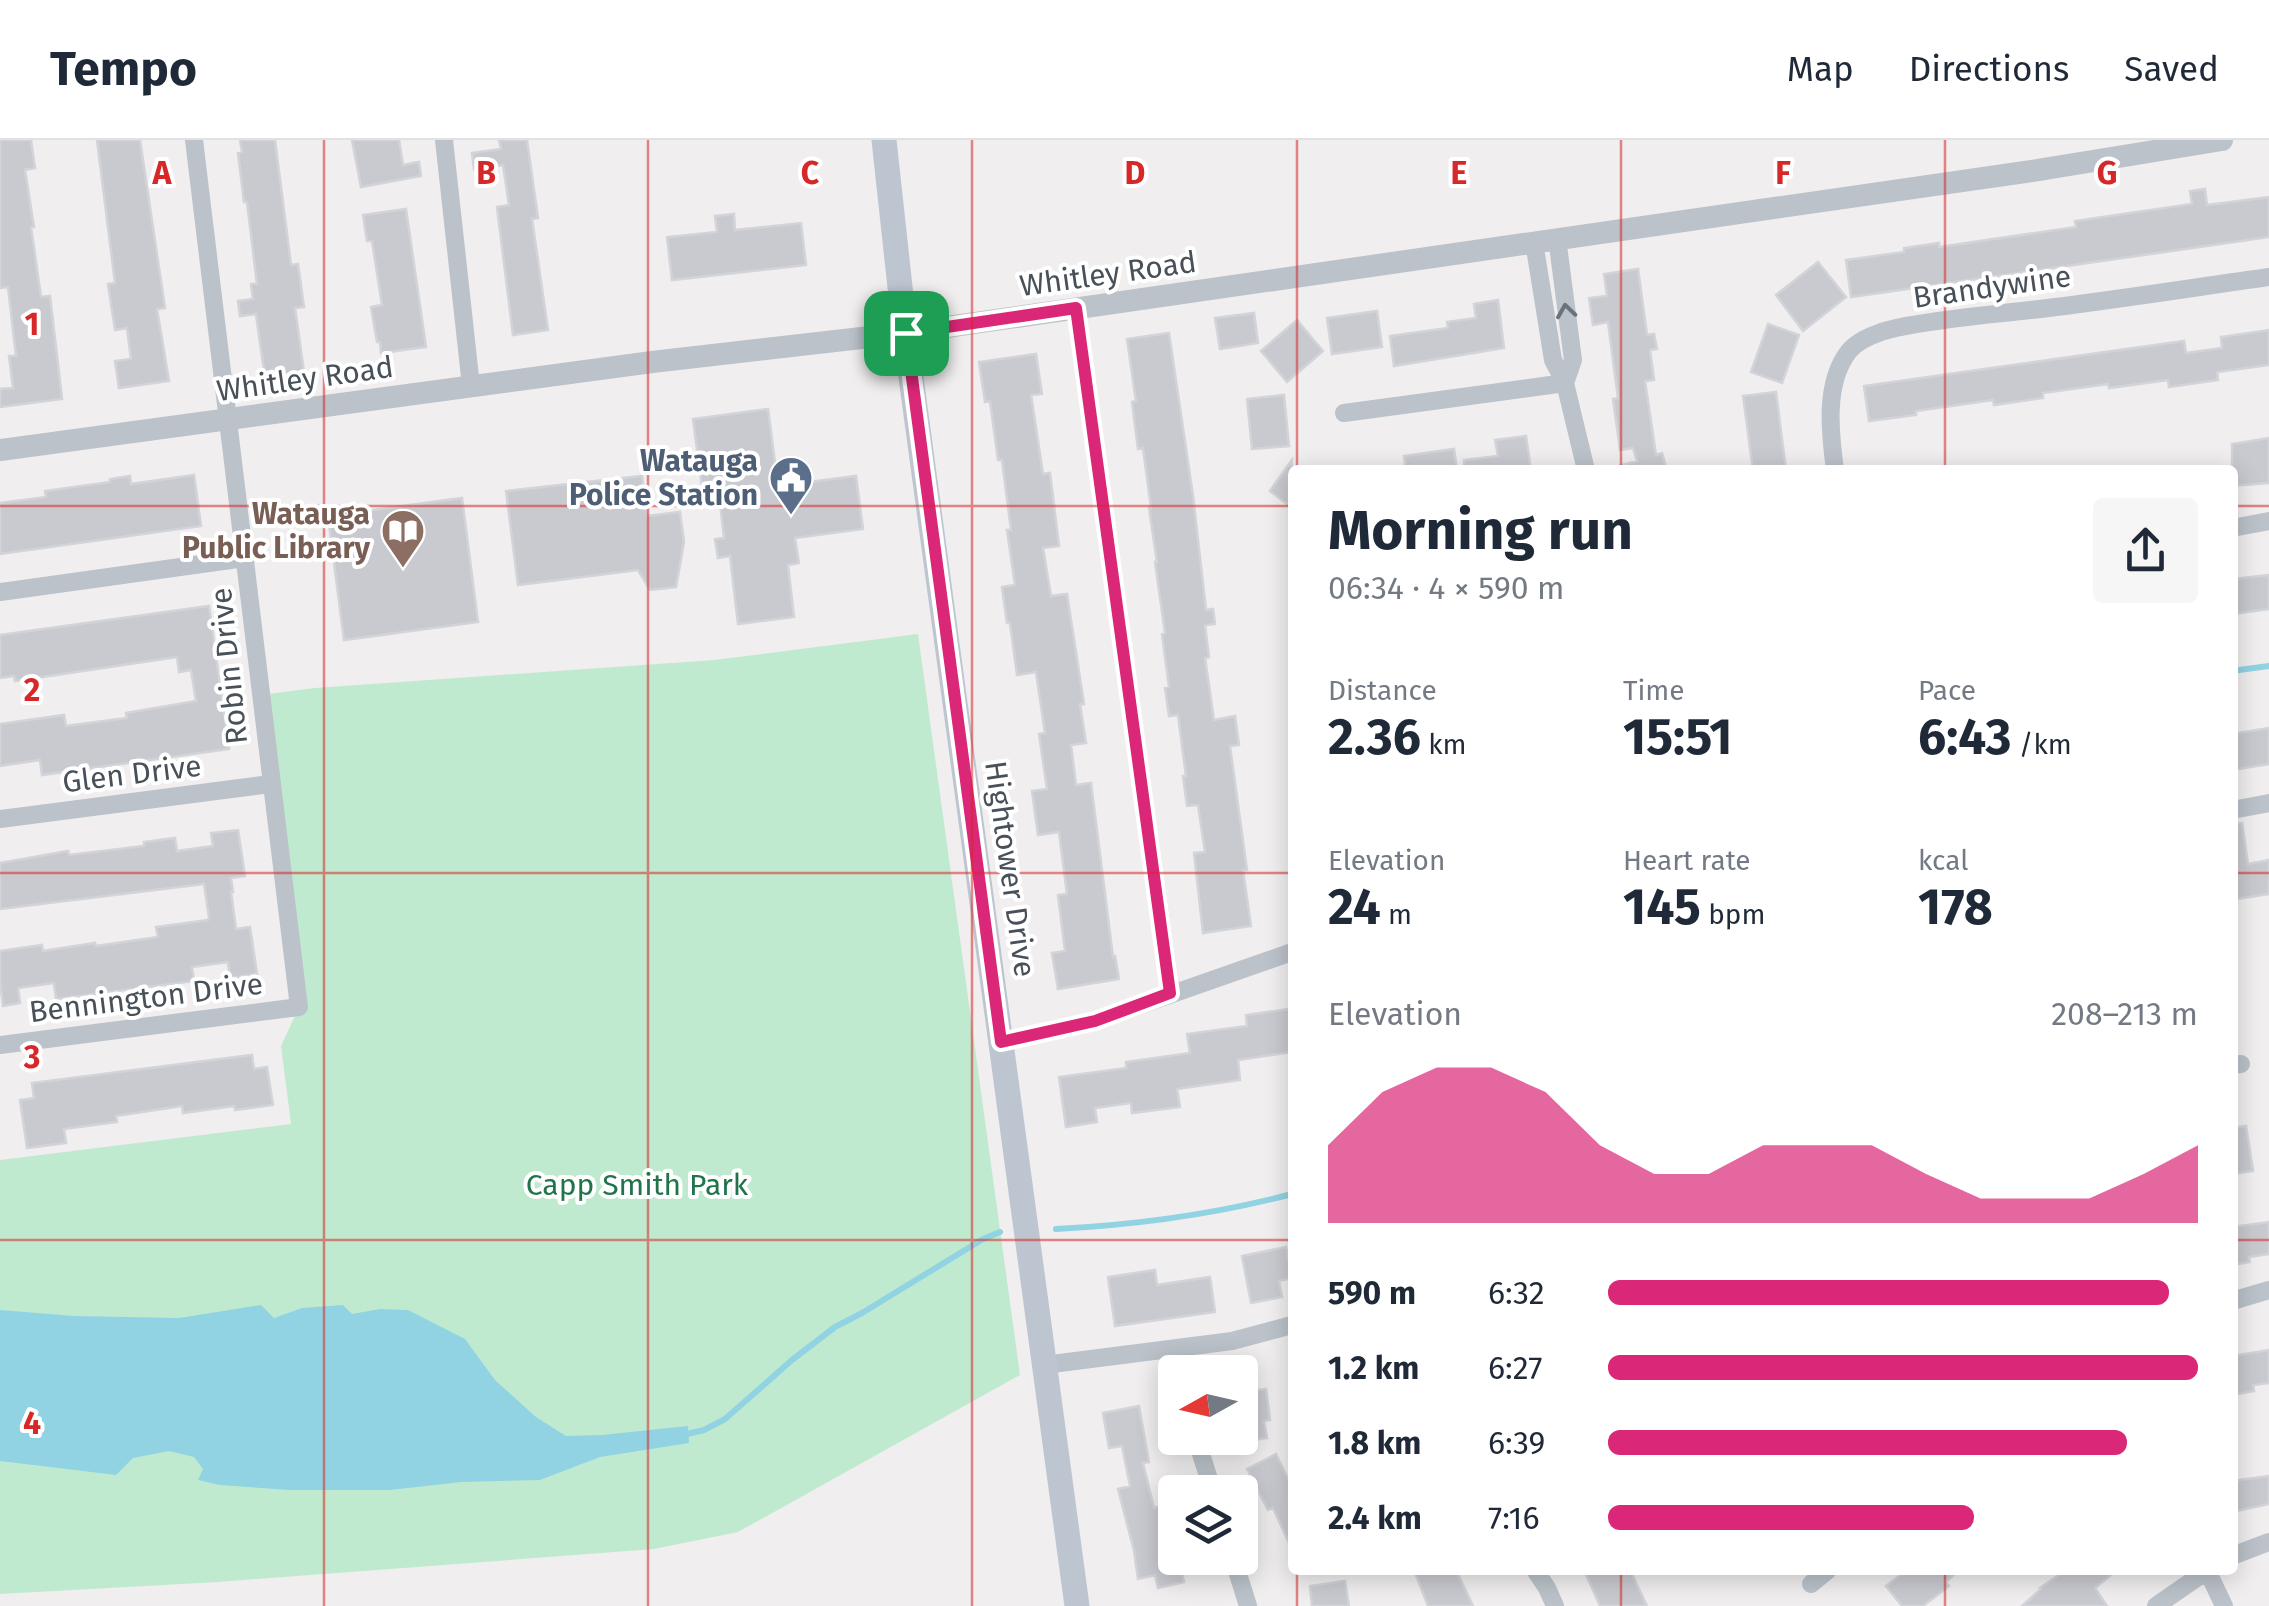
<!DOCTYPE html>
<html lang="en">
<head>
<meta charset="utf-8">
<style>
	body { margin:0; font-family:"Fira Sans",sans-serif; background:#f6f6f7; color:#1f2937; height:100vh; display:flex; flex-direction:column; font-size:38px; white-space:nowrap }
	* { box-sizing:border-box; margin:0 }
	p { font-size:32px; color:#747a83 }
	.icon { flex:none; width:55px; height:55px; fill:none; stroke:currentColor; stroke-width:2; stroke-linecap:round; stroke-linejoin:round }
	.map { position:relative; flex:1; overflow:hidden }
	.sheet { position:absolute; left:1288px; top:325px; width:950px; height:1110px; display:flex; flex-direction:column; background:#fff; border-radius:10px; box-shadow:0 5px 25px #0003 }
	.sheet>* { flex:none }
	.needle { width:65px; rotate:262deg }
	.buttons { position:absolute; left:1158px; top:1215px; display:grid; gap:20px }
	.buttons a { display:grid; place-items:center; width:100px; height:100px; border-radius:10px; background:#fff; box-shadow:0 5px 25px #0003; font-size:50px }
	.pin { position:absolute; display:grid; place-items:center; width:85px; height:85px; color:#fff; margin:-42px; border-radius:20px; box-shadow:0 5px 15px #0006 }
	.round { display:grid; place-items:center; flex:none; width:105px; height:105px; border-radius:10px; background:#f6f6f7 }
	.overview { display:flex; align-items:center; justify-content:space-between; height:170px; padding:0 40px }
	h1 { font-size:55px; font-weight:700; line-height:75px }
	.stats { display:grid; grid-template-columns:repeat(3,1fr); gap:15px; height:170px; padding:10px 40px }
	.stats div { display:grid; align-content:center }
	.stats b { font-size:50px; font-weight:700 }
	.stats small { font-size:28px; font-weight:400 }
	.stats p { font-size:28px }
	.chart { height:280px; padding:20px 40px }
	.chart p { display:flex; justify-content:space-between }
	.chart svg { width:100%; height:180px; margin-top:10px; fill:#db2777; opacity:.7 }
	ul { padding:0 40px; list-style:none; font-size:32px }
	li { display:grid; grid-template-columns:160px 120px 1fr; align-items:center; height:75px }
	li i { height:25px; border-radius:12px; background:#db2777 }
	header { display:flex; align-items:center; gap:60px; box-sizing:border-box; height:140px; padding:0 50px; background:#fff; border-bottom:2px solid #e0e1e3 }
	header strong { font-size:48px }
	nav { display:flex; gap:55px; margin-inline-start:auto; font-size:35px }
	.map>svg:first-child { display:block }
	.green { fill:#c0ead0 }
	.water { fill:#91d3e3 }
	.lines { fill:none; stroke-linecap:round; stroke-linejoin:round }
	.stream { stroke:#91d3e3; stroke-width:6 }
	.building { fill:#c9cad0; stroke:#d2d4d9; stroke-width:2.5 }
	.minor { stroke:#bbc2c9; stroke-width:18 }
	.tertiary { stroke:#bbc2c9; stroke-width:22 }
	.secondary { stroke:#bdc6d0; stroke-width:25 }
	.oneway { stroke:#6a737b }
	.route-casing { stroke:#fff; stroke-width:20 }
	.route { stroke:#db2777; stroke-width:12 }
	.grid { fill:none; stroke:#d62828; stroke-width:2.5; stroke-opacity:0.55 }
	.labels { text-anchor:middle; dominant-baseline:central; stroke-width:8; stroke-linejoin:round; paint-order:stroke }
	.street-label { font-size:30px; fill:#485159; stroke:#fff }
	.service-label { font-size:30px; font-weight:bold; fill:#4e5e75; stroke:#fff; text-anchor:end }
	.education-label { font-size:30px; font-weight:bold; fill:#785e54; stroke:#fff; text-anchor:end }
	.park-label { font-size:30px; fill:#207449; stroke:#fff }
	.grid-label { font-size:32px; text-anchor:middle; font-weight:bold; fill:#d62828; stroke:#fff; stroke-width:8; stroke-linejoin:round; paint-order:stroke }
</style>
</head>
<body>
<header>
<strong>Tempo</strong>
<nav><a>Map</a><a>Directions</a><a>Saved</a></nav>
</header>
<div class="map">
<svg width="2269" height="1466" viewBox="0 0 2269 1466">
	<rect width="100%" height="100%" fill="#f0eeee"/>
	<path class="green" d="M918,494L1020,1235L738,1392L654,1409L218,1442L0,1454V1020L291,984L281,906L299,867L260,555L315,548L714,520Z"/>
	<path class="water" d="M261,1165L274,1178L302,1168L343,1165L352,1174L380,1169L408,1170L465,1199L495,1240L536,1277L566,1296L602,1295L688,1286L689,1303L600,1317L540,1340L461,1342L390,1350H289L220,1345L198,1340L203,1329L194,1317L169,1311L133,1318L116,1335L0,1321V1170L74,1176L179,1178Z"/>
	<g class="lines">
		<path class="stream" d="M2232,531L2269,526
			M1056,1089C1136,1085 1216,1074 1292,1054
			M683,1295L704,1290L725,1279L792,1220L835,1187L862,1173L983,1099L1000,1092"/>
	</g>
	<path class="building" d="M0,0H31L35,28L25,30L34,87H31L41,157L50,156L62,259L0,267V249L13,248L9,216H16L8,147L0,148Z
		M97,0H140L165,168L157,169L169,241L119,248L115,221L131,219L127,188L115,190L108,144L115,143Z
		M240,0H275L291,125L298,124L304,167L295,168L304,232L265,238L256,174L240,176L238,161L253,159L251,144H257L247,62H244L238,13L242,12Z
		M352,0H399L403,25L419,22L421,36L361,47Z
		M499,0H527L538,78L532,79L548,190L513,195L497,67L509,65L503,25L474,29L472,13L501,9Z
		M2205,49L2207,65L2269,57V97L1851,157L1846,120L1904,112V108L1939,103V107L2076,87L2075,81L2192,64L2190,51Z
		M406,69L426,207L381,213L380,202H377L371,167L382,165L372,101H367L363,75Z
		M734,74L735,90L801,83L806,125L672,140L667,97L717,92L715,76Z
		M1818,122L1846,157L1803,191L1776,155Z
		M1638,129L1647,195L1654,194L1657,209L1650,210L1654,240L1645,241L1656,315L1662,313L1667,330H1619V326L1637,321L1633,308L1620,310L1613,259L1618,258L1608,182L1593,185L1589,158L1607,156L1604,134Z
		M1498,160L1504,208L1394,226L1390,196L1448,188L1447,182L1476,178L1474,164Z
		M1377,171L1382,207L1332,214L1327,178Z
		M1254,173L1258,203L1220,209L1215,178Z
		M1297,180L1323,211L1287,242L1261,211Z
		M1768,184L1799,195L1782,243L1751,232Z
		M2269,190V225L2217,232L2218,240L2169,247L2168,240L2109,248L2108,244L2043,253V258L1994,265L1993,260L1916,271V275L1869,281L1864,246L2184,201L2186,213L2222,208L2221,197Z
		M1169,193L1193,356L1206,470L1213,469L1215,484L1205,485L1209,517L1205,518L1214,580L1235,576L1239,605L1230,606L1247,730H1243L1251,786L1203,793L1194,713L1205,712L1198,665L1187,666L1183,636H1186L1178,575L1169,576L1165,548L1169,547L1162,494L1165,493L1155,422H1157L1149,368H1151L1143,308L1138,309L1132,262L1136,261L1127,199Z
		M1036,214L1042,254L1031,255L1043,334L1050,333L1059,406L1043,408L1051,456L1067,454L1084,564H1080L1086,603L1071,605L1076,645L1091,643L1113,817L1115,816L1119,839L1058,849L1052,813L1065,811L1058,755L1067,754L1059,692L1038,695L1032,651L1047,649L1039,594L1045,593L1036,532L1017,535L1010,483H1007L1002,447L1015,445L1007,390H1011L1002,320H998L990,261L985,262L979,222Z
		M1776,252L1786,330H1753L1743,256Z
		M1284,255L1289,306L1252,309L1247,259Z
		M768,269L778,346L856,336L863,389L795,398L799,423L788,425L794,477L738,484L730,416L718,418L715,399L724,398L720,362L704,363L693,279Z
		M1526,296L1531,330H1464V320L1498,316L1495,300Z
		M2269,298V343L2232,346V304Z
		M1454,309L1457,330H1406L1404,316Z
		M1292,320V368L1270,351Z
		M194,335L201,386L0,414V363L46,357L45,351L110,342V339L130,336L131,344Z
		M642,336L647,376L680,372L684,402L676,447L650,450L638,430L518,445L506,351Z
		M462,358L478,482L344,500L328,376Z
		M2269,435V469L2232,474V439Z
		M209,466L229,609L42,635L40,620L0,626V584L64,575L66,586L127,578L126,573L196,561L191,530L179,532L177,517L15,541L14,536L0,538V495Z
		M2269,588V624L2232,630V594Z
		M2242,683L2248,724L2269,720V754L2236,759L2232,735V684Z
		M238,690L245,736L231,738L233,752H231L236,789L250,787L257,834L230,838L228,822L192,827L194,841L56,859L54,843L18,848L20,863L3,866L0,842V811L42,805L43,811L95,803L96,806L158,797L156,787L208,780L209,777L204,744L0,769V723L68,711L69,715L144,706V702L175,698L177,711L213,706L211,693Z
		M1289,869L1292,912L1238,920L1240,940L1177,949L1180,967L1132,973L1131,963L1095,968L1097,982L1066,987L1059,937L1126,928V922L1190,913L1187,894L1247,886L1246,875Z
		M252,915L254,929L267,927L273,965L235,970L234,966L183,973L182,966L116,976L117,982L64,989L66,1003L27,1008L20,960L34,958L32,943Z
		M2246,986L2253,1031L2232,1034V988Z
		M2269,1082V1114L2249,1117L2250,1122L2232,1125V1087Z
		M1286,1107L1292,1138L1279,1141L1282,1157L1251,1163L1242,1116Z
		M1155,1130L1157,1145L1210,1137L1215,1172L1115,1186L1108,1137Z
		M2269,1210V1243L2253,1245L2254,1251L2232,1255V1216Z
		M1266,1249L1270,1280L1264,1281L1267,1298L1240,1302V1253Z
		M1139,1266L1149,1322L1143,1323L1154,1368L1168,1364L1175,1392V1418H1179L1184,1442L1158,1448L1155,1435L1138,1439L1134,1411L1118,1349L1130,1346L1122,1306L1109,1308L1103,1273Z
		M1276,1314L1292,1347V1409L1273,1368L1268,1370L1247,1329Z
		M2269,1336V1364L2232,1372V1341Z
		M1414,1430H1456L1473,1466H1428Z
		M1584,1430H1630L1647,1466H1600Z
		M1907,1430H1959L1946,1442L1949,1446L1923,1466H1902L1886,1446Z
		M2066,1430H2117L2095,1448L2107,1466H2022L2041,1449L2040,1448Z
		M1345,1441L1349,1466H1312L1310,1446Z"/>
	<g class="lines">
		<path class="minor" d="M444,0L471,246
			M1557,98L1573,220L1565,243
			M1534,102L1553,220L1565,243L1586,330
			M1076,168L1171,853
			M1344,273L1565,243
			M1835,330C1830,293 1824,243 1849,211C1859,199 1881,191 1896,188C1949,177 2003,174 2056,167C2127,158 2198,147 2269,137
			M2232,388L2269,381
			M0,452L245,418
			M2232,670L2269,663
			M0,679L270,644
			M1001,902L1095,881L1292,812
			M0,905L299,867L194,0
			M2232,925L2241,924
			M2232,1161L2269,1150
			M1169,1209L1176,1232
			M1044,1225L1232,1201L1292,1185
			M1196,1298L1213,1352
			M2232,1416L2269,1402
			M1233,1418L1248,1466
			M1535,1430L1547,1448L1555,1466
			M2207,1430L2224,1466
			M1811,1444L1828,1430
			M2156,1466L2208,1430"/>
		<path class="tertiary" d="M0,310L652,222L905,193L2032,31L2222,0"/>
		<path class="secondary" d="M884,0L905,193L1077,1466"/>
	</g>
	<defs><path id="oneway-chevron" d="M-2-3.5L2.5 0L-2 3.5" fill="none" stroke-width="1.6" stroke-linecap="round" stroke-linejoin="round" transform="scale(2.5)"/></defs>
	<use class="oneway" href="#oneway-chevron" transform="translate(1566 171) rotate(-98)"/>
	<g class="lines">
		<defs>
			<path id="route" d="M1076,168L1170,853L1095,881L1001,902L906,193Z"/>
		</defs>
		<use href="#route" class="route-casing"/>
		<use href="#route" class="route"/>
	</g>
	<path class="grid" d="M324,0V1466M648,0V1466M972,0V1466M1297,0V330M1621,0V330M1945,0V330M0,366H1292M2232,366H2269M0,733H1292M2232,733H2269M0,1100H1292M2232,1100H2269M1297,1430V1466M1621,1430V1466M1945,1430V1466"/>
	<defs>
		<symbol id="civic-pin" viewBox="-11 -11 22 30"><path d="M0 17L-7.5 6A9.5 9.5 0 1 1 7.5 6Z" fill="#5c6f8a" stroke="#fff"/><path d="M-.6-6.5H3V-4.5H.6V-3L4-1V1h2V6H-6V1h2V-1L-.6-3ZM-1.2 2.5V6h2.4V2.5Z" fill="#fff"/></symbol>
		<symbol id="library-pin" viewBox="-11 -11 22 30"><path d="M0 17L-7.5 6A9.5 9.5 0 1 1 7.5 6Z" fill="#8d6e63" stroke="#fff"/><path d="M-6-4Q-3-5.5-.7-3.5V5Q-3 3-6 4ZM6-4Q3-5.5 .7-3.5V5Q3 3 6 4Z" fill="#fff"/></symbol>
	</defs>
	<g fill-rule="evenodd">
		<use href="#civic-pin" x="766" y="313" width="50" height="68"/>
		<use href="#library-pin" x="378" y="366" width="50" height="68"/>
	</g>
	<g class="labels">
		<g class="street-label">
			<text transform="translate(1108 134) rotate(-8)">Whitley Road</text>
			<text transform="translate(1992 147) rotate(-8)">Brandywine</text>
			<text transform="translate(305 239) rotate(-8)">Whitley Road</text>
			<text transform="translate(229 526) rotate(-96)">Robin Drive</text>
			<text transform="translate(132 634) rotate(-7)">Glen Drive</text>
			<text transform="translate(1010 729) rotate(82)">Hightower Drive</text>
			<text transform="translate(146 858) rotate(-7)">Bennington Drive</text>
		</g>
		<g class="service-label">
			<text x="758" y="321">Watauga<tspan x="758" dy="34">Police Station</tspan></text>
		</g>
		<g class="education-label">
			<text x="370" y="374">Watauga<tspan x="370" dy="34">Public Library</tspan></text>
		</g>
		<g class="park-label">
			<text x="637" y="1045">Capp Smith Park</text>
		</g>
	</g>
	<g class="grid-label">
		<text x="162" y="44">A</text>
		<text x="486" y="44">B</text>
		<text x="810" y="44">C</text>
		<text x="1135" y="44">D</text>
		<text x="1459" y="44">E</text>
		<text x="1783" y="44">F</text>
		<text x="2107" y="44">G</text>
		<text x="32" y="195">1</text>
		<text x="32" y="561">2</text>
		<text x="32" y="928">3</text>
		<text x="32" y="1294">4</text>
	</g>
</svg>
<div class="buttons">
<a><svg class="needle" viewBox="-14 -14 28 28"><path d="M0-13l5 13h-10z" fill="#e53935"/><path d="M0 13l5-13h-10z" fill="#747a83"/></svg></a>
<a><svg class="icon" aria-label="layers" viewBox="0 0 24 24"><path d="M12 4l9 5-9 5-9-5zM3 14l9 5 9-5"/></svg></a>
</div>
<div class="pin" style="left:906px;top:193px;background:#1e9e55"><svg class="icon" aria-label="arrive" viewBox="0 0 24 24"><path d="M6 21V4h12l-3 4 3 4H6"/></svg></div>
<section class="sheet">
<div class="overview"><div><h1>Morning run</h1><p>06:34 · 4 × 590 m</p></div><a class="round"><svg class="icon" aria-label="share" viewBox="0 0 24 24"><path d="M12 15V3M7 8l5-5 5 5M5 13v7h14v-7"/></svg></a></div>
<div class="stats">
<div><p>Distance</p><b>2.36<small> km</small></b></div>
<div><p>Time</p><b>15:51</b></div>
<div><p>Pace</p><b>6:43<small> /km</small></b></div>
</div>
<div class="stats">
<div><p>Elevation</p><b>24<small> m</small></b></div>
<div><p>Heart rate</p><b>145<small> bpm</small></b></div>
<div><p>kcal</p><b>178</b></div>
</div>
<div class="chart"><p><span>Elevation</span>208–213 m</p>
<svg viewBox="0 0 160 44" preserveAspectRatio="none"><path d="M0 44V25L10 12L20 6L30 6L40 12L50 25L60 32L70 32L80 25L90 25L100 25L110 32L120 38L130 38L140 38L150 32L160 25V44z"/></svg>
</div>
<ul>
<li><b>590 m</b>6:32<i style="width:95%"></i></li>
<li><b>1.2 km</b>6:27<i style="width:100%"></i></li>
<li><b>1.8 km</b>6:39<i style="width:88%"></i></li>
<li><b>2.4 km</b>7:16<i style="width:62%"></i></li>
</ul>
</section>
</div>
</body>
</html>
